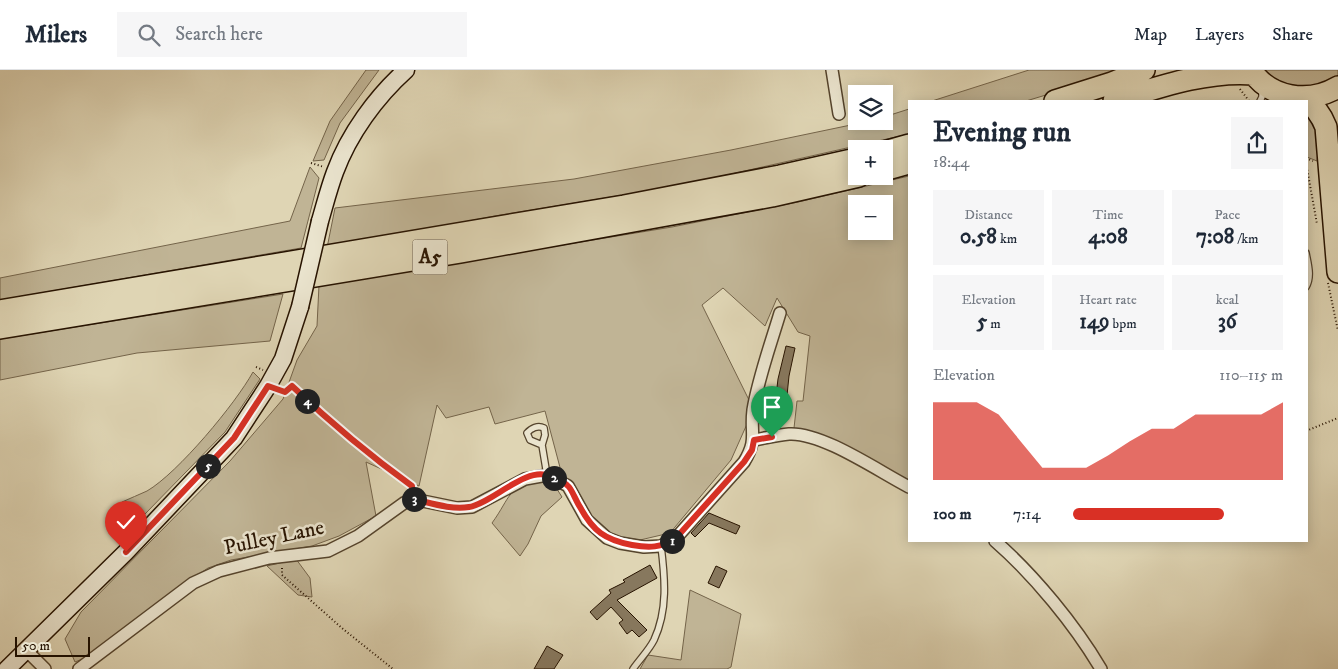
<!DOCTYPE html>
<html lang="en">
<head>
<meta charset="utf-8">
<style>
	body { margin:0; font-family:"IM FELL DW Pica",serif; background:#f6f6f7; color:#1f2937; height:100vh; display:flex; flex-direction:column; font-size:19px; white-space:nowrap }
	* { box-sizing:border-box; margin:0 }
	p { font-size:16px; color:#747a83 }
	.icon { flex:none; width:28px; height:28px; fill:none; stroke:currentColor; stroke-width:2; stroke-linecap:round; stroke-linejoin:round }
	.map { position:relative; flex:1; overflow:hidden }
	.details { position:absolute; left:908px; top:30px; width:400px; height:442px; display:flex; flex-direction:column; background:#fff; border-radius:0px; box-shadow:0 2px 12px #0003 }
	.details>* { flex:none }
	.controls { position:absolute; left:848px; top:15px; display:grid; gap:10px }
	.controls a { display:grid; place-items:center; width:45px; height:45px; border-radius:0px; background:#fff; box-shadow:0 2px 12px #0003; font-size:25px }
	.scale { position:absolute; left:15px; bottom:12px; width:75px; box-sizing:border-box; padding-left:5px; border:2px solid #271300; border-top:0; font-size:14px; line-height:18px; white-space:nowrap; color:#271300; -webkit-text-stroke:4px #eae4ce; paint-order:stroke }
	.pin { position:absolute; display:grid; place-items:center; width:42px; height:42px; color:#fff; margin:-51px -21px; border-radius:50% 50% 50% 0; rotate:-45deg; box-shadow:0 0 5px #0007 }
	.pin .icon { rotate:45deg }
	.km { position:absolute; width:25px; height:25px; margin:-12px; border-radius:50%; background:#222; color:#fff; font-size:14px; line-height:25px; text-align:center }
	.round { display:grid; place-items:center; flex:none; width:52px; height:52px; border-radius:0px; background:#f6f6f7 }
	.summary { display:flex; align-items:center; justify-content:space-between; height:85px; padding:0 25px }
	h1 { font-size:28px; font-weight:700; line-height:38px }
	.figures { display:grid; grid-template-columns:repeat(3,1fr); gap:8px; height:85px; padding:5px 25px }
	.figures div { display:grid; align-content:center; border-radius:0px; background:#f6f6f7; text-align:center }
	.figures b { font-size:21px; font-weight:700 }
	.figures small { font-size:14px; font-weight:400 }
	.figures p { font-size:14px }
	.chart { height:140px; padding:10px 25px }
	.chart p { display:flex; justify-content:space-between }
	.chart svg { width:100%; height:90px; margin-top:5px; fill:#d93025; opacity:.7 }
	ul { padding:0 25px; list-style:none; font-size:16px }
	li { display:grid; grid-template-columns:80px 60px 1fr; align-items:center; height:38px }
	li i { height:12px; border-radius:6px; background:#d93025 }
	header { display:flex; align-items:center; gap:30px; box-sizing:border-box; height:70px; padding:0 25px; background:#fff; border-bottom:1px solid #e0e1e3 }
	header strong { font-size:24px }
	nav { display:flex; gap:28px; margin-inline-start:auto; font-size:18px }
	.search { width:350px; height:45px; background:#f6f6f7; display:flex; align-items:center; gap:12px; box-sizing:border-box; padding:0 18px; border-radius:0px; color:#747a83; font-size:19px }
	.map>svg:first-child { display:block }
	.green { fill:#c0b495; stroke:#74644a; fill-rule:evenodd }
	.building { fill:#87785e; stroke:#271300 }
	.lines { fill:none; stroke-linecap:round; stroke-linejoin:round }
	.lane-casing { stroke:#55442d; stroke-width:8 }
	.street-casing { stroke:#55442d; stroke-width:14 }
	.secondary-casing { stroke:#271300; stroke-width:19 }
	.highway-casing { stroke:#271300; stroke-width:24 }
	.path { stroke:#271300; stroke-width:2; stroke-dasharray:1 2.5; stroke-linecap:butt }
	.lane { stroke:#eae4ce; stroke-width:5.5 }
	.street { stroke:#eae4ce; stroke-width:11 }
	.secondary { stroke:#eae4ce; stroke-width:16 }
	.highway { stroke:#dfd5b4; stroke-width:21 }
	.secondary-bridge-casing { stroke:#271300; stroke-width:19; stroke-linecap:butt }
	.secondary-bridge { stroke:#eae4ce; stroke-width:16 }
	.route-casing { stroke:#fff; stroke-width:10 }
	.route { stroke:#d93025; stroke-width:6 }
	.labels { text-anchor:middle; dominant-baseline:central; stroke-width:5; stroke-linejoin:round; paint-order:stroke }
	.shield { fill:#eae4ce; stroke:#62523e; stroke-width:1 }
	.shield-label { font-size:20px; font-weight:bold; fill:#271300 }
	.street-label { font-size:21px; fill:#271300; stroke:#eae4ce }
</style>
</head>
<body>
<header>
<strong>Milers</strong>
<div class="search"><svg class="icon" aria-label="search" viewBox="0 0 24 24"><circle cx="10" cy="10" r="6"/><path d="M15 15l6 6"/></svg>Search here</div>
<nav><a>Map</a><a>Layers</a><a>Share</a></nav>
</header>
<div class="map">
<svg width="1338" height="599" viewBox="0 0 1338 599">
	<rect width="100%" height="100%" fill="#dfd5b4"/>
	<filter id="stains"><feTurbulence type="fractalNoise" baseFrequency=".004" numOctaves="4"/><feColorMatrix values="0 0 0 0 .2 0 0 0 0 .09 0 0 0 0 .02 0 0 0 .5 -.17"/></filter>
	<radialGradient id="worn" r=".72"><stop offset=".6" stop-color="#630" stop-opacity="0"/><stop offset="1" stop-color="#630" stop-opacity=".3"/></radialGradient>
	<path class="green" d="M366,0H379L340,53L324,90L313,91L330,51Z
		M1029,0H1116L1099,9L1026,31H932Z
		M1264,0H1338V6C1315,21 1284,20 1264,0Z
		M909,39V64L678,116L495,146L327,178L335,138L574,109L731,80L870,51H884V47Z
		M1306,44C1320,59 1319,72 1317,91L1307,87Z
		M310,97L319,108L301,178L0,230V208L290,151Z
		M909,106V410L831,372L794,358L797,331H803L810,266L798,262L777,228L765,256L723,218L702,235L749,330L747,354L731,390L670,463L640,470L620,467L605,460L589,443L580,425L562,405L545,341L495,354L489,337L446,348L437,335L419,416L366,392L376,446L339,466L312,476L231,490L208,498L168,525L92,585L75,592L65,569L81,542L230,391L283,329L297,290L317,256L319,215L672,157L798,132ZM856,134H884V161H856Z
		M283,224L270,271L137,283L0,310V269Z
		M253,302L260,309L225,362L145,444L111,459L122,432C130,428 139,425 147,421C178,403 236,333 253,302Z
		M543,410L555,416L562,427L541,446L528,474L520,486L492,453C511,427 507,415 543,410Z
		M296,489L310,508L312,527L298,525L267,496Z
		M690,520L741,544L731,597L727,599H640L648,585L681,590Z"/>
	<path class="building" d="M786,276L795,278L789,306L786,335L775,334L778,309Z
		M709,443L740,456L736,464L709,453L695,467L691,463Z
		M650,495L657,508L617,530L647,560L639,567L632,560L627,564L619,553L623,550L611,537L597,550L590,542L611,523L609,520L625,512L623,510Z
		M716,496L727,501L719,518L708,513Z
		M547,576L563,585L554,599H534Z"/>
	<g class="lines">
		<defs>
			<path id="lane" d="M1260,31L1262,27V19
				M1306,183C1308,194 1312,207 1306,217
				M542,375L545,365L544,358C538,355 531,358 527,363L530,370L542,375L547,405
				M412,418L413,429
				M633,599C640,589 649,580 654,570C668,540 665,508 661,476"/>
			<path id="street" d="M832,0L839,44
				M754,370C766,368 777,365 789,364C822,362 878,401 909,417
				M995,471C1034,505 1075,555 1101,599
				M26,580L45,599
				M79,599L193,513L219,501L269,488L328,481L358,466L404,433L413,429L457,438L472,437L525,409L547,405L568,416L587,450L607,468L620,473L644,477L661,476L676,468L744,392C758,369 750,364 753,340C758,309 771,273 780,243"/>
			<path id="secondary" d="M320,151C325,134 329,118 335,102C349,64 376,27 406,0
				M7,599L126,482L234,368L268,316L283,289L300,237"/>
			<path id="highway" d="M1251,0C1270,29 1309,34 1338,17
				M1304,28C1315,36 1321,44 1326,57L1338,202
				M1055,31L1112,13L1144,0
				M1114,31C1159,17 1207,0 1254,4
				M884,82L909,75
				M884,100L909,93
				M0,241L624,136L780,106L856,89
				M0,258L461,182L772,126L859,106"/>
		</defs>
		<use href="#lane" class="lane-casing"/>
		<use href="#street" class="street-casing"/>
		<use href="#secondary" class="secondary-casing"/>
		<use href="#highway" class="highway-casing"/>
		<path class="path" d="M1240,19L1249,31
			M1306,88L1313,91
			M311,93L324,97
			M1306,93L1317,154
			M1328,213L1338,261
			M256,297L263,300
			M279,320L285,322L292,316C328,351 365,382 406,412
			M1306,361L1338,348
			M282,498V505L343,559L393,599"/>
		<use href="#lane" class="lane"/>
		<use href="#street" class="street"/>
		<use href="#secondary" class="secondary"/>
		<use href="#highway" class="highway"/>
		<defs>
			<path id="secondary-bridge" d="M300,237L320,151"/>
		</defs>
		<use href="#secondary-bridge" class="secondary-bridge-casing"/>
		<use href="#secondary-bridge" class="secondary-bridge"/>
	</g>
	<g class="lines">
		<defs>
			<path id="route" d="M126,482L234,368L268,316L285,322L292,316C331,353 369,385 412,416L413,429C431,433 451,440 469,437C491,434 526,396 549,406C555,408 565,412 569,417C573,422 576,431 580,437C593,461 605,470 632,475C649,478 661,478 676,468L744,392L752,380L754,370L772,367"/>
		</defs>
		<use href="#route" class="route-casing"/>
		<use href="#route" class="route"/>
	</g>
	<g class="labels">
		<rect class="shield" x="412.5" y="169.5" width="35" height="35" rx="4"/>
		<g class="shield-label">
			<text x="430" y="187">A5</text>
		</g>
		<g class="street-label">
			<text transform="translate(274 468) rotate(-12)">Pulley Lane</text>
		</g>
	</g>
	<rect width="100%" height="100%" filter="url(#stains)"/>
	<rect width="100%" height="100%" fill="url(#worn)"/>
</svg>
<div class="controls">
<a><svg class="icon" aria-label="layers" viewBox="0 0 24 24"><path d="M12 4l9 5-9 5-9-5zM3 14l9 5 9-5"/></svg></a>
<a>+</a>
<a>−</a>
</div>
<div class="scale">50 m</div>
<div class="pin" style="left:772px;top:367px;background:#1e9e55"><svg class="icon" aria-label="arrive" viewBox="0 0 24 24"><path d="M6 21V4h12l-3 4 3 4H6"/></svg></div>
<div class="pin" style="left:126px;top:482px;background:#d93025"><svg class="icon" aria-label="check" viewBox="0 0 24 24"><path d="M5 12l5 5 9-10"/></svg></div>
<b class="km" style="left:672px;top:471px">1</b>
<b class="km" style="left:554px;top:408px">2</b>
<b class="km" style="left:414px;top:429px">3</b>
<b class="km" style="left:307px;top:331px">4</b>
<b class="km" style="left:208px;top:396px">5</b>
<section class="details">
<div class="summary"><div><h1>Evening run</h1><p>18:44</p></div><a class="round"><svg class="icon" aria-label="share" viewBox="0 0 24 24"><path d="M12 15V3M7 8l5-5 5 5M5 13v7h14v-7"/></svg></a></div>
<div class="figures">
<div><p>Distance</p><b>0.58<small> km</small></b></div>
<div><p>Time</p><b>4:08</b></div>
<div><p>Pace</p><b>7:08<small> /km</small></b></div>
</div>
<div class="figures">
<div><p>Elevation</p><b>5<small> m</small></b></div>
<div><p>Heart rate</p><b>149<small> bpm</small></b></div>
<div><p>kcal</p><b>36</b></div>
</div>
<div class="chart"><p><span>Elevation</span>110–115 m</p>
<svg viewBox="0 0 160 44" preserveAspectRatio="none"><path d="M0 44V6L10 6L20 6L30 12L40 25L50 38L60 38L70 38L80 32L90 25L100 19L110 19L120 12L130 12L140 12L150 12L160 6V44z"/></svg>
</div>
<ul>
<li><b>100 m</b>7:14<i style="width:72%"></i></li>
</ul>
</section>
</div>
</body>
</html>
